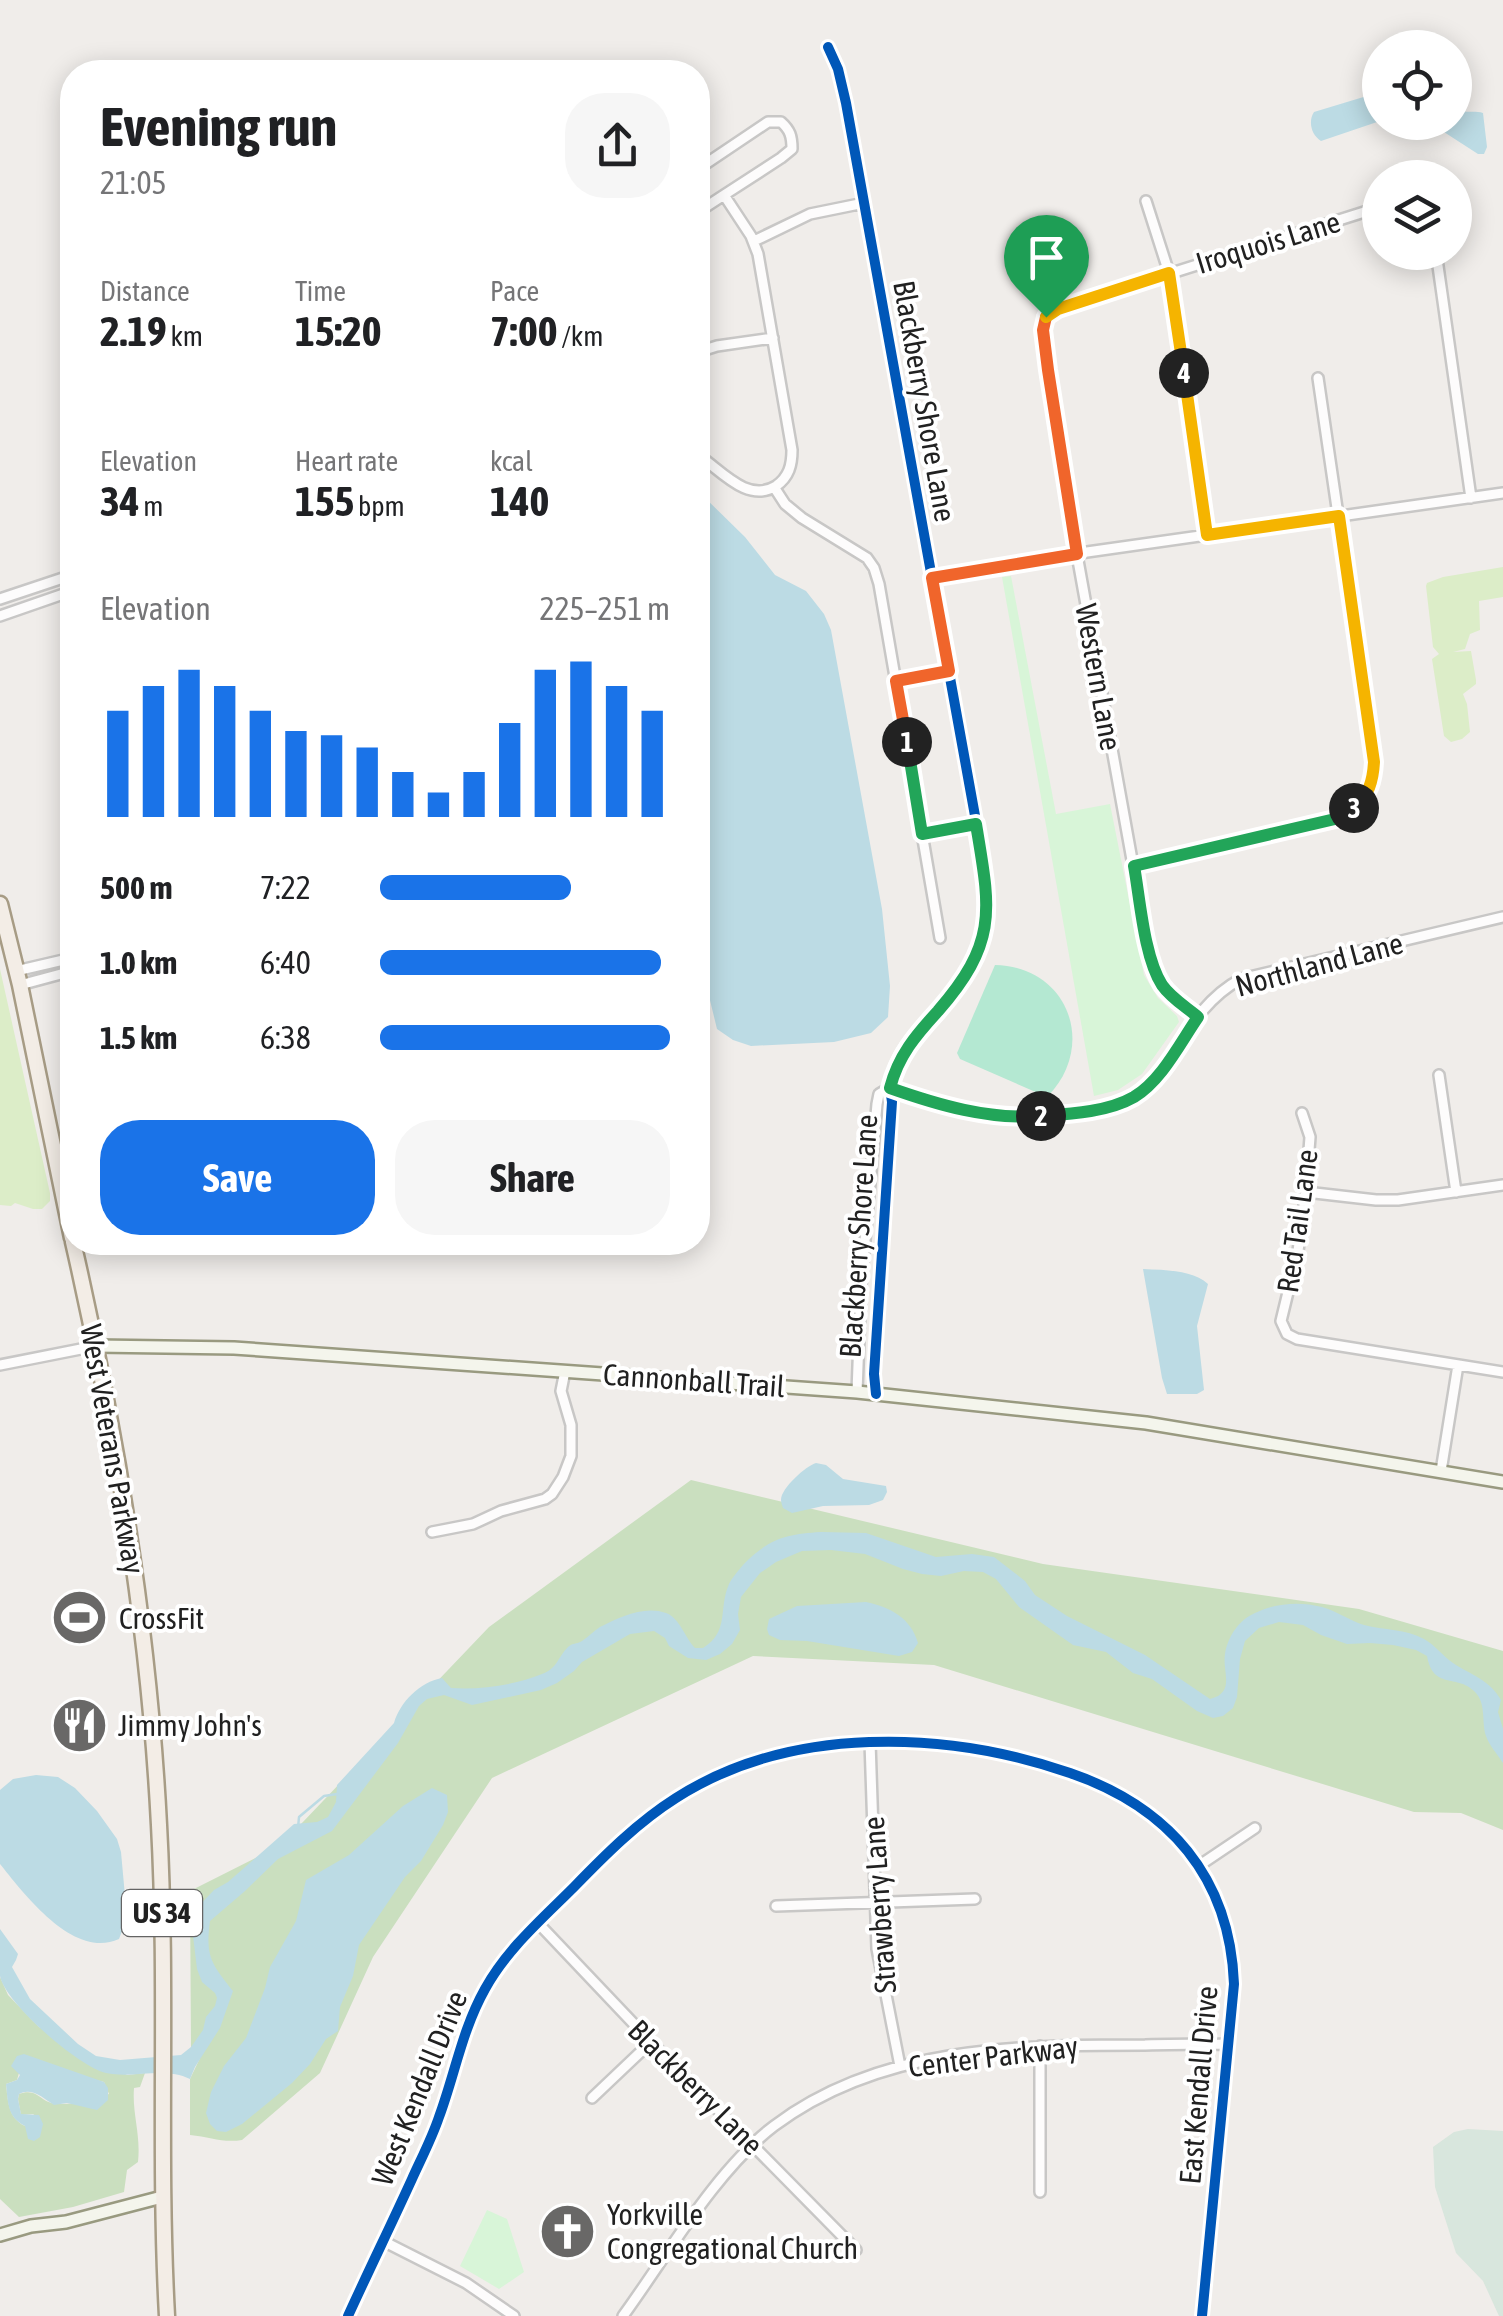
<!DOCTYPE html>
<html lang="en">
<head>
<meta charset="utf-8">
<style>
	body { margin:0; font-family:"Asap Condensed",sans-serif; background:#f6f6f6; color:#202124; height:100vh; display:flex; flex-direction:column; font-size:38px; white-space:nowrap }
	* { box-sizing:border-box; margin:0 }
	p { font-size:32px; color:#757577 }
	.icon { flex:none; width:55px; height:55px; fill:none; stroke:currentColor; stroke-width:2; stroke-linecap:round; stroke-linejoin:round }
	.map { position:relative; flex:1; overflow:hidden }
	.sheet { position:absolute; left:60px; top:60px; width:650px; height:1195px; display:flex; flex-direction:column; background:#fff; border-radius:40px; box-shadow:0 5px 25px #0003 }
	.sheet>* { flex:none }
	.fabs { position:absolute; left:1362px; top:30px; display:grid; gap:20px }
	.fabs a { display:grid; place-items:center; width:110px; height:110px; border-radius:50%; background:#fff; box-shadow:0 5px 25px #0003; font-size:50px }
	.pin { position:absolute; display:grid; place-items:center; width:85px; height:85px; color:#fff; margin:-102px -42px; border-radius:50% 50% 50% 0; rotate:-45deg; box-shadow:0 0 10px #0007 }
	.pin .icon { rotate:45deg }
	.km { position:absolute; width:50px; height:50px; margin:-25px; border-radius:50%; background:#222; color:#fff; font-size:28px; line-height:50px; text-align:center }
	.round { display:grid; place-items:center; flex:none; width:105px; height:105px; border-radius:40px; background:#f6f6f6 }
	.headline { display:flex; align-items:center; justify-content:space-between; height:170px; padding:0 40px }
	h1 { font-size:55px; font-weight:700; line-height:75px }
	.stats { display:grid; grid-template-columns:repeat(3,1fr); gap:15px; height:170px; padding:10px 40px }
	.stats div { display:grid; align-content:center }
	.stats b { font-size:42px; font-weight:700 }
	.stats small { font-size:28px; font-weight:400 }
	.stats p { font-size:28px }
	.chart { height:280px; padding:20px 40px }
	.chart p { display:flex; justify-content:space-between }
	.chart svg { width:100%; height:180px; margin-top:10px; stroke:#1a73e8; stroke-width:6 }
	.cta { display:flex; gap:20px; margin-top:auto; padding:20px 40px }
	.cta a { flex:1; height:115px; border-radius:40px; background:#1a73e8; color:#fff; font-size:40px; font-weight:700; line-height:115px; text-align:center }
	.cta a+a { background:#f6f6f6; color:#202124 }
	ul { padding:0 40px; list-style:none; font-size:32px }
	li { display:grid; grid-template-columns:160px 120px 1fr; align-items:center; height:75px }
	li i { height:25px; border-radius:12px; background:#1a73e8 }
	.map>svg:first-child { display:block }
	.grass { fill:#dcedc8 }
	.forest { fill:#cadfbf; fill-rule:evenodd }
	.wetland { fill:#d8e6dd }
	.park { fill:#d8f5d8 }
	.pitch { fill:#b4e8d2 }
	.water { fill:#bcdbe4 }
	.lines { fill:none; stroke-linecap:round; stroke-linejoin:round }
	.stream { stroke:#bcdbe4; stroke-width:2.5 }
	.street-casing { stroke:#c8c7c6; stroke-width:14 }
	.secondary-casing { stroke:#999a80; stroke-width:16 }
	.primary-casing { stroke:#a79c85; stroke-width:19 }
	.street { stroke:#fdfcfc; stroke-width:9 }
	.secondary { stroke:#f4f5ec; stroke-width:11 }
	.primary { stroke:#f3ede6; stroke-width:14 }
	.cycleway-casing { stroke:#fff; stroke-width:16 }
	.cycleway { stroke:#0057b8; stroke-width:10 }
	.split-1-casing { stroke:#fff; stroke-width:20 }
	.split-2-casing { stroke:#fff; stroke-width:20 }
	.split-3-casing { stroke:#fff; stroke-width:20 }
	.split-4-casing { stroke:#fff; stroke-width:20 }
	.split-5-casing { stroke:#fff; stroke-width:20 }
	.split-1 { stroke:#f0652b; stroke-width:12 }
	.split-2 { stroke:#22a559; stroke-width:12 }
	.split-3 { stroke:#22a559; stroke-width:12 }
	.split-4 { stroke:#f5b400; stroke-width:12 }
	.split-5 { stroke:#f5b400; stroke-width:12 }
	.labels { text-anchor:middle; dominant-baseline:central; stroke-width:8; stroke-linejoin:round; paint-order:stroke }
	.shield { fill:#fff; stroke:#646464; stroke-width:2.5 }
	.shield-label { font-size:28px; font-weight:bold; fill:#212121 }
	.street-label { font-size:30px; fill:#212121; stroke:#fff }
	.poi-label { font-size:30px; fill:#212121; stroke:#fff; text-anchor:start }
</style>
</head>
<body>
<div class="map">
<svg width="1503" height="2316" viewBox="0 0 1503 2316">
	<rect width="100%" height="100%" fill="#f0edea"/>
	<path class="grass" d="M1503,567V597L1479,601L1480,630L1470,634L1465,649L1453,652L1471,651L1476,680V684L1463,694L1467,704L1470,732L1462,739L1451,742L1444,736L1432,659L1439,654L1433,647L1426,586L1427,583L1443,577Z
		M0,969L50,1193V1201L42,1209H33L15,1203L11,1206L0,1205Z"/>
	<path class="forest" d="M691,1480L1043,1564L1359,1609L1503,1651V1830L1461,1813L1414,1812L934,1665L753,1656L492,1778L373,1957L320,2073L242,2140C223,2143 210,2137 190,2135V2079L200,2058L191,2048L190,1891L281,1845L489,1627Z
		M0,1977L8,1995L39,2027L127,2075L145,2073L140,2087L134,2088C132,2114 141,2134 138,2162L127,2170L124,2192L73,2207L19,2217L0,2199ZM19,2073L92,2079L104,2082L109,2094C91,2099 76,2105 58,2104C40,2104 39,2087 19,2094L18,2099L21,2115L34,2114L25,2126C8,2118 8,2101 6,2084L17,2080Z"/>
	<path class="wetland" d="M1468,2129L1503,2131V2316H1499L1483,2281L1456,2253L1435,2187L1433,2147L1454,2132Z"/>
	<path class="park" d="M1011,576L1056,814L1110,804L1144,975L1158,998L1177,1016L1179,1022L1142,1074L1118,1090L1094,1096L1002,577Z
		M487,2210L507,2219L524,2272L499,2289L460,2266Z"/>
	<path class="pitch" d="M995,965C1068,966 1098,1046 1047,1097L960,1059L957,1053Z"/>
	<path class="water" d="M1380,92V121L1321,141C1311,135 1308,121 1314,112Z
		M1455,109C1466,114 1474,110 1483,113L1487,147L1484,154H1478L1430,123L1455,122Z
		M698,491L745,537L775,575L806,591L824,614L831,630L882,909L890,986L888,1017L871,1033L834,1042L751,1046L733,1040L717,1029L698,951Z
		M1143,1269C1164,1270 1193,1270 1208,1284L1197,1326L1204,1390L1197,1394H1167L1162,1378Z
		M816,1463L826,1465L843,1479L886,1486L887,1492L883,1500L869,1505L823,1506L792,1513L783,1508C782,1505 781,1502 781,1500C781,1488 806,1466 816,1463Z
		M821,1532L866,1533L936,1557L972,1554L994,1557L1025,1581L1035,1595L1067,1616L1145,1655L1210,1699C1236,1693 1222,1671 1225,1654C1228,1636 1239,1620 1255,1613C1275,1603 1300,1601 1322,1607C1337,1611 1350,1621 1364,1625C1384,1630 1406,1629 1424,1639C1435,1645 1443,1656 1453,1663C1471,1675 1490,1680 1501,1700L1498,1712L1503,1729V1763C1498,1755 1489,1745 1486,1736C1481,1721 1487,1703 1474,1691C1457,1674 1433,1690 1427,1656L1416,1650L1393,1645L1370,1643L1347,1644L1321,1635L1303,1625L1279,1622L1259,1628L1245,1641L1240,1659L1237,1697L1233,1708L1223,1716L1213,1718L1197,1711L1152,1679L1133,1673L1106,1652L1073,1645L1019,1607L996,1579L983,1572L964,1571L941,1576L922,1574L903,1569L865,1554L831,1550L802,1551L776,1562L760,1573L741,1597L738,1614L740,1630L732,1644L720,1654L706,1660L688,1658L669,1646L665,1638L654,1631L630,1634L582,1662L574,1671L557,1683L541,1690L472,1705L444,1695L427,1699L419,1706L398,1743L332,1831L278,1859L245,1891L210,1921C205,1957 212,1964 233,1991L220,2028L195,2067L190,2079C164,2066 134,2079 106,2073C79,2067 5,2003 0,1976C0,1961 0,1944 0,1929L18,1954L16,1960L12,1967L30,1999L78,2044L96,2056L120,2060L181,2055L191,2047L203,2030L206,2017L215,2006L217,1998L215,1993L202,1982L197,1969L191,1919L195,1910L214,1890L228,1882L294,1824L317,1822L328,1817L336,1802L337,1785L394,1723C400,1702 420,1682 442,1678L451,1688C481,1690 515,1685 542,1674C557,1669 558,1657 568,1647C574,1642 575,1645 582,1641C588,1637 594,1631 600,1627C619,1617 645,1605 666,1613C680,1618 685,1638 695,1648H703C730,1631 718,1609 729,1584C732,1578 738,1571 743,1565C768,1539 786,1534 821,1532Z
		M866,1602C890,1607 911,1618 918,1643L912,1652L899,1656L807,1641L780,1640L769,1635L767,1629L769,1619L797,1606Z
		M36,1775L58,1777L75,1788L97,1811L117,1839L121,1852L127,1918L119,1939C74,1960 25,1895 0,1864V1790L13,1779Z
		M432,1788L447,1795L448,1812L443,1825L421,1861L405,1877L359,1945L353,1976L340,2007L338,2031L326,2039L310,2064L292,2083L242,2124L226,2132L217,2131L210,2124L206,2113L211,2092L224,2066L246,2038L265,1988L270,1967L296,1921L306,1880L349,1855L403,1806Z
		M24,2054L104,2082L108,2088V2100L97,2110L67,2103L54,2105C43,2098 32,2087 19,2094L18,2099L21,2114L39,2115L43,2124L40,2137L34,2141L28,2139L25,2126C7,2117 8,2102 6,2084L17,2080L20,2075L11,2066L17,2056Z"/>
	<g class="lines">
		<path class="stream" d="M298,1828L299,1817L324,1796L337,1794"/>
		<defs>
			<path id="street" d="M828,47L838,69L846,103L983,860C990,898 989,938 968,973C944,1012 882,1049 892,1102L874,1374L876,1394
				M698,169L768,122H781C790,130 792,136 792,149L781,158L724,195
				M1146,201L1169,273L1207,535
				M698,212L724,195L751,236L758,254L792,450C792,465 789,477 776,486C747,504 720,469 698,455
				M754,241L810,214L864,203
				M1436,252L1471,498
				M698,352L717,346L773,338
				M774,487L785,504L802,518L867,558L874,568L879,584L940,938
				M932,578L1087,552L1503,493
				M0,599L72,575
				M0,616L72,591
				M896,681L949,671
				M923,834L976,824
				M1134,866L1335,819C1361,808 1373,790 1374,761L1318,378
				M16,971L72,958
				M20,985L72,971
				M1198,1017C1158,985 1157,981 1145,932L1072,527L1048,370L1043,322L1050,312L1058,309L1380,207
				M1439,1075L1456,1192
				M889,1088C955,1111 1019,1123 1087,1110C1115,1105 1135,1098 1155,1077C1180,1043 1202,999 1241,979L1503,917
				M1302,1113L1310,1137L1306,1190L1298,1251L1281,1321L1287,1334L1297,1339L1503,1372
				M1306,1192L1376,1200H1398L1503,1185
				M0,1365L96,1346
				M857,1392L861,1286L877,1104L879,1094L889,1088
				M1441,1471L1458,1365
				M432,1532L473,1524L501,1511L545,1499L552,1494L563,1477L571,1456V1425L561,1391L565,1371
				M870,1742L877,1949L900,2066
				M1200,1865L1255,1828
				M776,1906L975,1899
				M538,1923L651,2042L856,2250
				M1040,2046V2192
				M592,2098L651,2042
				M383,2241L466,2283L514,2316
				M348,2316C369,2270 391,2225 412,2179C421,2159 432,2138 439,2117C455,2074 462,2030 485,1989C507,1949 542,1919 574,1887C605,1855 638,1822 676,1798C790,1725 946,1730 1070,1773C1169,1807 1230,1877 1234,1984L1202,2316
				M623,2316C666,2257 716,2170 774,2126C880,2046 1018,2045 1145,2045C1172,2044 1200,2044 1228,2044"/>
			<path id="secondary" d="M96,1346L234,1348L857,1392L1146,1423L1503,1482
				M0,2235L31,2226L66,2222L162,2197"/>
			<path id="primary" d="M0,904L20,985L72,1238
				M73,1242C117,1434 149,1628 159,1825C168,1989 158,2152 167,2316"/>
		</defs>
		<use href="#street" class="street-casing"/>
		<use href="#secondary" class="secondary-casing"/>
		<use href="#primary" class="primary-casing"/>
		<use href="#street" class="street"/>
		<use href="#secondary" class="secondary"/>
		<use href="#primary" class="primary"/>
		<defs>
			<path id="cycleway" d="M828,47L838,69L846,103L983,860C990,898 989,938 968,973C944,1012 882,1049 892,1102L874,1374L876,1394
				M348,2316C369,2270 391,2225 412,2179C421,2159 432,2138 439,2117C455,2074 462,2030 485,1989C507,1949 542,1919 574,1887C605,1855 638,1822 676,1798C790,1725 946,1730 1070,1773C1169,1807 1230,1877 1234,1984L1202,2316"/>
		</defs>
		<use href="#cycleway" class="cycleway-casing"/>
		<use href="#cycleway" class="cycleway"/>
	</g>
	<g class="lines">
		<defs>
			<path id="split-1" d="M907,742L896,681L949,671L932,578L1077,554L1048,370L1043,330L1046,317"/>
			<path id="split-2" d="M907,742L922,834L976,824C990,909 999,941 938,1011C916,1035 898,1056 890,1088C938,1105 989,1120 1041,1116"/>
			<path id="split-3" d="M1041,1116C1070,1114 1108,1112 1134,1097C1162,1080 1180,1043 1198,1017C1186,1007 1171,998 1162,985C1144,957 1140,899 1134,866L1335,819L1354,808"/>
			<path id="split-4" d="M1184,373L1207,535L1339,516L1374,762C1373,780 1369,796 1354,808"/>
			<path id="split-5" d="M1046,317L1058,309L1169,273L1184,373"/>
		</defs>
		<use href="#split-1" class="split-1-casing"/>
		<use href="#split-2" class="split-2-casing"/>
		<use href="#split-3" class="split-3-casing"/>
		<use href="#split-4" class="split-4-casing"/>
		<use href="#split-5" class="split-5-casing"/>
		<use href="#split-1" class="split-1"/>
		<use href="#split-2" class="split-2"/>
		<use href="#split-3" class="split-3"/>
		<use href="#split-4" class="split-4"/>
		<use href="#split-5" class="split-5"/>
	</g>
	<defs>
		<symbol id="stadium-disc" viewBox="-11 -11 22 22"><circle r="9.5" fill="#696867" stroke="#fff"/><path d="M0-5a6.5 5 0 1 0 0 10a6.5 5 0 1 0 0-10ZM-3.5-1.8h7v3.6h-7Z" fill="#fff"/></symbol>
		<symbol id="restaurant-disc" viewBox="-11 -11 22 22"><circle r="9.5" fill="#696867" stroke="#fff"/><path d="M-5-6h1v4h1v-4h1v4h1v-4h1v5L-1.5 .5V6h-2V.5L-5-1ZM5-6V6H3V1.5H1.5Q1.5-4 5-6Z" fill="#fff"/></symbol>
		<symbol id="church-disc" viewBox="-11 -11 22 22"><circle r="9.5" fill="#696867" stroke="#fff"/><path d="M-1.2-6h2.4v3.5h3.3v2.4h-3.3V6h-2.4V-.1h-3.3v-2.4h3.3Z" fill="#fff"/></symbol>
	</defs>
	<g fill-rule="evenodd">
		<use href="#stadium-disc" x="48" y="1586" width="63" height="63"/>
		<use href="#restaurant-disc" x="48" y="1694" width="63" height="63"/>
		<use href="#church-disc" x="536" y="2200" width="63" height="63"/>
	</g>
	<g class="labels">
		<rect class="shield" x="122" y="1890" width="80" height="46" rx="8"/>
		<g class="shield-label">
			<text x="162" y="1913">US 34</text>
		</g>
		<g class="street-label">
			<text transform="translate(1268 242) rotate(-17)">Iroquois Lane</text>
			<text transform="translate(925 401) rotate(80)">Blackberry Shore Lane</text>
			<text transform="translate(1099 677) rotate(80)">Western Lane</text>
			<text transform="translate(1319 964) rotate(-15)">Northland Lane</text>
			<text transform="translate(1297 1221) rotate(-82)">Red Tail Lane</text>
			<text transform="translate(858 1236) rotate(-86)">Blackberry Shore Lane</text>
			<text transform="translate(694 1380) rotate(4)">Cannonball Trail</text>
			<text transform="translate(113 1449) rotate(80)">West Veterans Parkway</text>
			<text transform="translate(879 1905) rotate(-94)">Strawberry Lane</text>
			<text transform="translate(993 2056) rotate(-7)">Center Parkway</text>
			<text transform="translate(1198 2085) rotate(-85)">East Kendall Drive</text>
			<text transform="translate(696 2087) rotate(45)">Blackberry Lane</text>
			<text transform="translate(419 2088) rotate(-68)">West Kendall Drive</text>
		</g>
		<g class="poi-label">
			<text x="119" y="1618">CrossFit</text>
			<text x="118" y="1725">Jimmy John's</text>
			<text x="607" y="2214">Yorkville<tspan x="607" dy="34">Congregational Church</tspan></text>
		</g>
	</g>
</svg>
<div class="fabs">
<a><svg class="icon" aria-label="locate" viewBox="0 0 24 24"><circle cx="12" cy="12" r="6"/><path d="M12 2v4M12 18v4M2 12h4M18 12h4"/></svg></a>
<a><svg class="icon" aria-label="layers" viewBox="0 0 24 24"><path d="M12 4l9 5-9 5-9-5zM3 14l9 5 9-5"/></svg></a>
</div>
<div class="pin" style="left:1046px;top:317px;background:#1e9e55"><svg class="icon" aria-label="arrive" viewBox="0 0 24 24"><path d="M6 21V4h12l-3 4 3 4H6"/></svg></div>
<b class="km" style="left:907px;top:742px">1</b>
<b class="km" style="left:1041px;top:1116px">2</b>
<b class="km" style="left:1354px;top:808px">3</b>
<b class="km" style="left:1184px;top:373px">4</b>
<section class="sheet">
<div class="headline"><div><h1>Evening run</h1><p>21:05</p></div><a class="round"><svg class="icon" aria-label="share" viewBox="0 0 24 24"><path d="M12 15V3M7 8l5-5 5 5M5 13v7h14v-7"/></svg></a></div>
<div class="stats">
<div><p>Distance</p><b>2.19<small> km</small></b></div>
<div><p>Time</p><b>15:20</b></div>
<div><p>Pace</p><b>7:00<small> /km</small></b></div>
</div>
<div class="stats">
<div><p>Elevation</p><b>34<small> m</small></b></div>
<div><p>Heart rate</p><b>155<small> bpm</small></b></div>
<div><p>kcal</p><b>140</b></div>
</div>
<div class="chart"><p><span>Elevation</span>225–251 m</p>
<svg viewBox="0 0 160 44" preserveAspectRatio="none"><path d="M5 44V18M15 44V12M25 44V8M35 44V12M45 44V18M55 44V23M65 44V24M75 44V27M85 44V33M95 44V38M105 44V33M115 44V21M125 44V8M135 44V6M145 44V12M155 44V18"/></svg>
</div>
<ul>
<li><b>500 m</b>7:22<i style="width:66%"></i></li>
<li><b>1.0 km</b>6:40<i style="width:97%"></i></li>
<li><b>1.5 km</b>6:38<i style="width:100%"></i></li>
</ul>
<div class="cta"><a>Save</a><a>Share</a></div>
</section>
</div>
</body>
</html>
